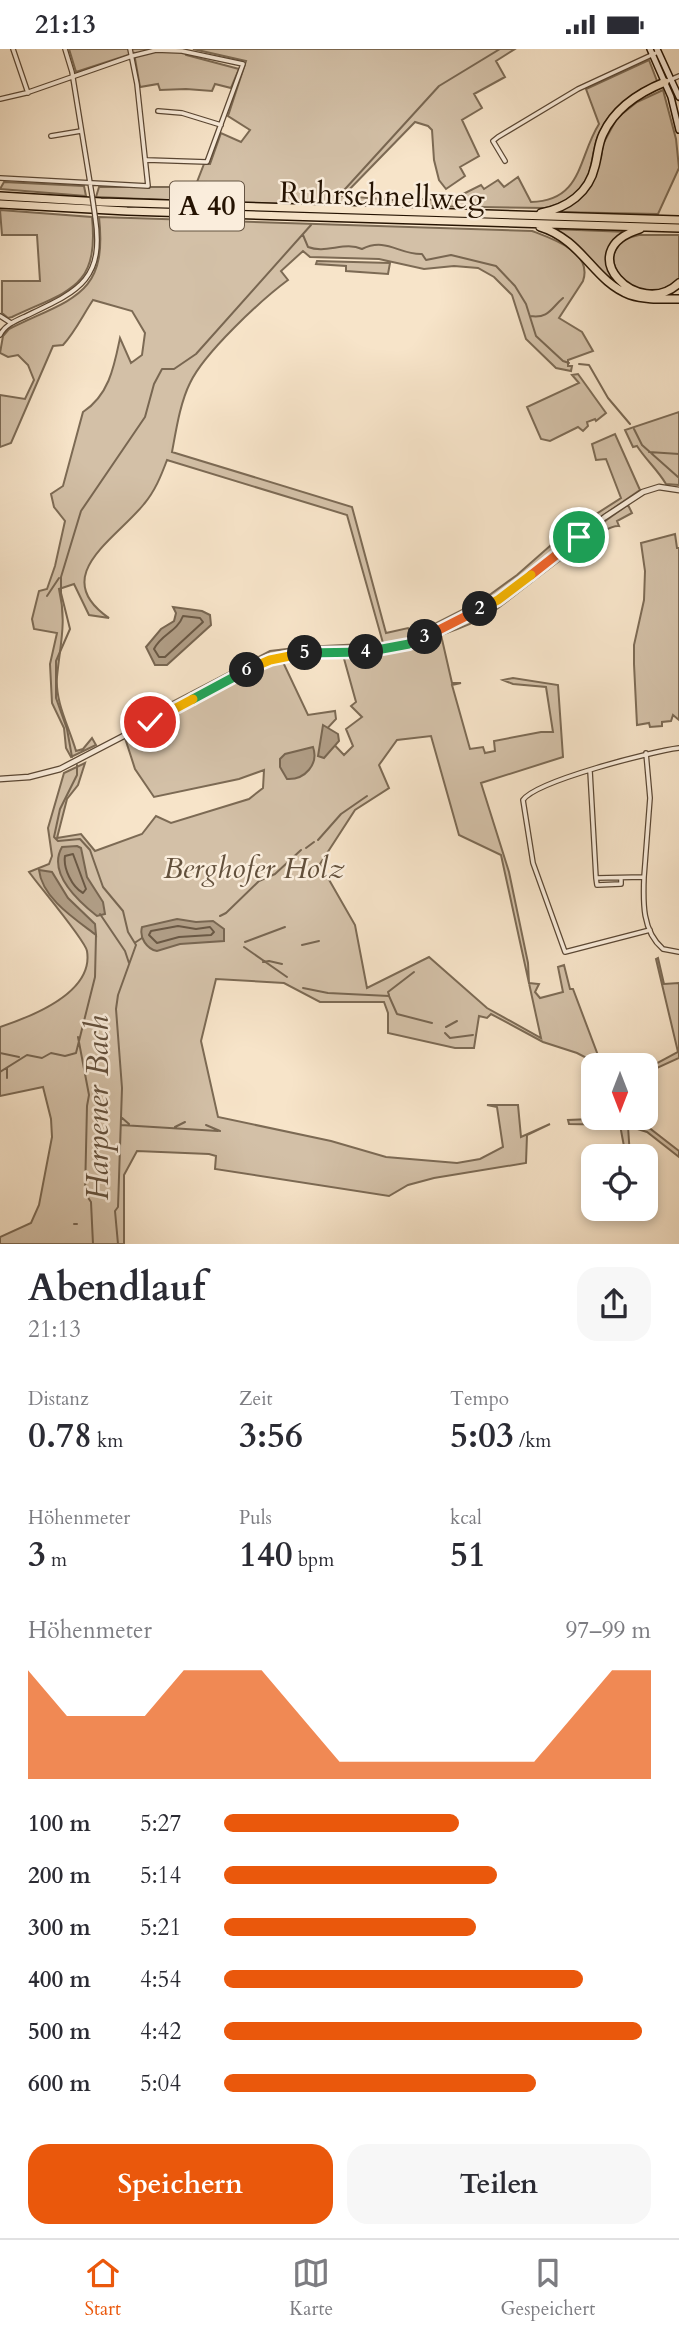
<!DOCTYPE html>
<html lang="de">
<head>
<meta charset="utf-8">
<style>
	body { margin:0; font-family:Cardo,serif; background:#f7f7f7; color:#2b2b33; height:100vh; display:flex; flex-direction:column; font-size:26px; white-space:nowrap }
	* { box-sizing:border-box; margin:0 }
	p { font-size:23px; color:#7c7c81 }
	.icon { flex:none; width:38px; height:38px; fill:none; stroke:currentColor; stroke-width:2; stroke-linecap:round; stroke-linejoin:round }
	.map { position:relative; height:1195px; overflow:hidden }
	.sheet { display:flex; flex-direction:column; background:#fff; flex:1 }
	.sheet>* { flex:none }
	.needle { width:46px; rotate:180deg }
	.controls { position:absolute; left:581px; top:1004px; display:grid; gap:14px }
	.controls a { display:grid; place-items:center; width:77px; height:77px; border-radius:14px; background:#fff; box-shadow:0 4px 10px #0003; font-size:35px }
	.pin { position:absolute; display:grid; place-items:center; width:60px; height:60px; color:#fff; margin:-30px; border:4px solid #fff; border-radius:50%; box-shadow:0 2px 7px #0007 }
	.km { position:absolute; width:35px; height:35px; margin:-18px; border-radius:50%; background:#222; color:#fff; font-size:19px; line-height:35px; text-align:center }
	.round { display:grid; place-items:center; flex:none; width:74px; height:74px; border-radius:21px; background:#f7f7f7 }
	.headline { display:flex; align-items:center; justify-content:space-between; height:119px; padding:0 28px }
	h1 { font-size:38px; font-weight:700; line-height:52px }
	.figures { display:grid; grid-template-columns:repeat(3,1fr); gap:10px; height:119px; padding:7px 28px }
	.figures div { display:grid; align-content:center }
	.figures b { font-size:35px; font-weight:700 }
	.figures small { font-size:19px; font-weight:400 }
	.figures p { font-size:19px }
	.chart { height:196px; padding:14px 28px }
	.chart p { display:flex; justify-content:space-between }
	.chart svg { width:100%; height:126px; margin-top:7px; fill:#ea580c; opacity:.7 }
	.action { display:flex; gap:14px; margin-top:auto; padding:14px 28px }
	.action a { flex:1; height:80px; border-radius:21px; background:#ea580c; color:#fff; font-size:28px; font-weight:700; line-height:80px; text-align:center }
	.action a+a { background:#f7f7f7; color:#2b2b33 }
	ul { padding:0 28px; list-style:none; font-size:23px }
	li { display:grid; grid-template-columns:112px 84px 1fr; align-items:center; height:52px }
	li i { height:18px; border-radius:9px; background:#ea580c }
	.status { display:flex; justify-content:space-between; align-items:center; height:49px; padding:0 35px; background:#fff; direction:ltr }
	.status svg { height:19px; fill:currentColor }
	.tabs { display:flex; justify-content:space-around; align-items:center; height:98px; border-top:2px solid #e1e1e2; background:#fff; font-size:19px; color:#7c7c81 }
	.tabs a { display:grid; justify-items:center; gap:4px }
	.tabs .current { color:#ea580c }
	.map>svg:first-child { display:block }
	.green { fill:#d3c0a7; stroke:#7c6a54; stroke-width:2; fill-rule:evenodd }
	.water { fill:#b09d85; stroke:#786651; stroke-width:2 }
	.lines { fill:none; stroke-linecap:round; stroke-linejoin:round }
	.shore { stroke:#6a5844; stroke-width:2 }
	.stream { stroke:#786651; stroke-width:2 }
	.minor-casing { stroke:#5a4734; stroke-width:6 }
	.tertiary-casing { stroke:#5a4734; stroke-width:7 }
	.secondary-casing { stroke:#251302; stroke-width:8 }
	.motorway-casing { stroke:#251302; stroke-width:10 }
	.minor { stroke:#faeddc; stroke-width:3.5 }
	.tertiary { stroke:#faeddc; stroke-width:4.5 }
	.secondary { stroke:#faeddc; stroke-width:5 }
	.motorway { stroke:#f7e4c9; stroke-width:7 }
	.minor-bridge-casing { stroke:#5a4734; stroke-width:6; stroke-linecap:butt }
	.minor-bridge { stroke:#faeddc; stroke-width:3.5 }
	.split-1-casing { stroke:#fff; stroke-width:14 }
	.split-2-casing { stroke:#fff; stroke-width:14 }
	.split-3-casing { stroke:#fff; stroke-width:14 }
	.split-4-casing { stroke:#fff; stroke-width:14 }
	.split-5-casing { stroke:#fff; stroke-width:14 }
	.split-6-casing { stroke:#fff; stroke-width:14 }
	.split-7-casing { stroke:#fff; stroke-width:14 }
	.split-8-casing { stroke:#fff; stroke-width:14 }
	.split-1 { stroke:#f0652b; stroke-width:9 }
	.split-2 { stroke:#f5b400; stroke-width:9 }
	.split-3 { stroke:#f0652b; stroke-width:9 }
	.split-4 { stroke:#22a559; stroke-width:9 }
	.split-5 { stroke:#22a559; stroke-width:9 }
	.split-6 { stroke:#f5b400; stroke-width:9 }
	.split-7 { stroke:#22a559; stroke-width:9 }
	.split-8 { stroke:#f5b400; stroke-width:9 }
	.labels { text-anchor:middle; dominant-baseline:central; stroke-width:5; stroke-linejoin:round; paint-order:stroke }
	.shield { fill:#faeddc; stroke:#655443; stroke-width:2 }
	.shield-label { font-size:28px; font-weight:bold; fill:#251302 }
	.street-label { font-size:30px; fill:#251302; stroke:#faeddc }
	.park-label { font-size:30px; font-style:italic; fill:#62503c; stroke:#faeddc }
	.water-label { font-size:32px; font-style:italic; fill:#64513d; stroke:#faeddc }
</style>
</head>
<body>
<div class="status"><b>21:13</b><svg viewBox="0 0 49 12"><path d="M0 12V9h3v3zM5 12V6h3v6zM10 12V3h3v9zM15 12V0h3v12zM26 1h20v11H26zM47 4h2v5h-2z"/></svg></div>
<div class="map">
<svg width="679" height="1195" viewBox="0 0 679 1195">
	<rect width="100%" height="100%" fill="#f7e4c9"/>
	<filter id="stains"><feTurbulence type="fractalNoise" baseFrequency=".00286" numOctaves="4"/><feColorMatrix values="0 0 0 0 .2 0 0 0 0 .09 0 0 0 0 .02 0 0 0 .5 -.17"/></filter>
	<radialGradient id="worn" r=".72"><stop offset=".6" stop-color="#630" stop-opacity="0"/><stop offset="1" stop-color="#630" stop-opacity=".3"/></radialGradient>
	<path class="green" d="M69,0H184L186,6L239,20L231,39L215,35L212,42L186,40L160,41L158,35L140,38L134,4L76,23Z
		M193,0H515L496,12L505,28L474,45L482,59L462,71L479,107L460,118L465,127L446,140L439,131L434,111L432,81L428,77L415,73L343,147L405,152V149L456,152L457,148L481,136L484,140L498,131L504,138L518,128L531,153C583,152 578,108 599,75L586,40L649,11L657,32C638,43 619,54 606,72C581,107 607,144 545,159L240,154L96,148L99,138H195L204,115H210L221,84L241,93L250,81L228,67L246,12Z
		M663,41L676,90L679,119L658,165L554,163L575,153L601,109L603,95L617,69L637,53Z
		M4,133L84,137L86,147L0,140Z
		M0,161L92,168C99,240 69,241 12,268L8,269L2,264V232H40L37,186H2Z
		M99,168L532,182C553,190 593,203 583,232L559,269L582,283L593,302L568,311V317H572L571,322L556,319L526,290L512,246L494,228L478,219L454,217L424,220L379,210L310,208L303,202L281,222L288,231C261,251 204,304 190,334C180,354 176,382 172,403L352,458L386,584L408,579L413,586L484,550L517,526L559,489L621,449L606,410L596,411L592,395L615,385L640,441L582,481L495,548L418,587L369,599L306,600L276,606L256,612L168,659V655L270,602L304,598L383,594L347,466L167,411C161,427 155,442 144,455C116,490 48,527 109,569L89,566L74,535L59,540C67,574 60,595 57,628C55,653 69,678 76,702L83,700L92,689L96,696L71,708L66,699L64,679L52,654L50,615L57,584L34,580L32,570L39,542L47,540L55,517L65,472L54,458L51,445L63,437L83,363C109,346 114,318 120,289L131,314L142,306L145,284L132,262L93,251C83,266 75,283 63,296L53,297L11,394L0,398V346L25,350L34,331L28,316L18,306L8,308L0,304L3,287L9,280C71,249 108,248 99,168Z
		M552,180L628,183L607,213C617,254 651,239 679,247C661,246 641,248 624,240C595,226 582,193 552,180Z
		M639,186H679V231C673,234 665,240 659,241C618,248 591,195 639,186Z
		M317,212L390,214L388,225L346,222V217L316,215Z
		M578,325L606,364L596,372L595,370L587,373L588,377L583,382L578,378L550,392L541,390L527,358L579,334L572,326Z
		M679,363V436L666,435C657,420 646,411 637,397L633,398L625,381Z
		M628,456L632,464L617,472L619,477C600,474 513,550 491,564C475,574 459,580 441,586L452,634H461L452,636L470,700L483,698L485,704L495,702L494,692L541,683H553L546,638L513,635L503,631L513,629L558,636L563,708L481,734L509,823L528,914L529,934L539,935L535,943L540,949L563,943L558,918L564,916L570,940H573L602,1017L577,1004L543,993L491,965L487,969L479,967L474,999H455L388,984V964L384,953H320L284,934L216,930L201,992L218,1068L331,1092L386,1108L457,1114L480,1110L503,1098L497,1058L487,1056H518L521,1088L550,1075L527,1086L526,1114L434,1129L408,1136L389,1147L215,1120L216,1107L209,1105L137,1102L124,1126V1195H0V1188L31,1174L39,1156L52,1088L51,1070L43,1038L0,1047V978C30,968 94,944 87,902C85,891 39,837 29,823L49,815L52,807L48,779L64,724L85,714L78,736L67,750L57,789L81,785L95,802L142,785L156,767L171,774L249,750L263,739L264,721L239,730L154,748L135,720L125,689L246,625L282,611L308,666L335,662L336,670L323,684L344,706L353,697L346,680L362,668L351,657L356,653L343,606C393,607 417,595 461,574C475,567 491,560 504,551C546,520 584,485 628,456ZM431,687L459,786L501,806L541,989L487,959L429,908L367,939L355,876L320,815L355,761L389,739L379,716L397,691Z
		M675,485L677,499H679V671L673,666L671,672L662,673V677L650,678L649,674L637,676L634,615V596L644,551L645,522L641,494Z
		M658,909L664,935L679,934V1009L646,1024V1020L678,1003L656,910Z
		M616,1069L648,1078L679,1102V1108L647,1083L628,1077L630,1108H626L620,1076L569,1075L568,1071Z"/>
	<path class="water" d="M173,558L202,562L210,566L211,576L167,616H155L146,598L161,580L174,572L176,564Z
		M323,676L338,685L339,692L324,709L318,707Z
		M313,698C319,715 305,731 287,730L280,718V710L285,705Z
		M77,797L81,799L87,828L103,853L105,865L97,867C78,852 47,824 62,798Z
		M39,821L52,823L68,849L95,875L96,886C75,870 42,849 39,821Z
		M177,870L196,873L213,872L224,880V892L180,895L157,902C147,900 139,889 142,878Z"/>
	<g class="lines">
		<path class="shore" d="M183,567L200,569L203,573L165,608H159L154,600C161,585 177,583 183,567Z
			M73,805L86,840L83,844C72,838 63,819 65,807Z
			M178,877L196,880L210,878L214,883L211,886L179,888L157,894L149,886L151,882Z"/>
		<path class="stream" d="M336,150L439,37L500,0
			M303,186L308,198C326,205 345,192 362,200C386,188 400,206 422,205L426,211L451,206L496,217L515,237L526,255L536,287L563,312L569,314
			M530,267C549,270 551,259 563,249
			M579,315L589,316L608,349L630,375
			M634,380L642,396L678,428
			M649,403L679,405
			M47,547L59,529
			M72,708L67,680L56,649V612L70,580L61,544V528L81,462L145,368L154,335L162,320H174L196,305L311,176
			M77,716V726L60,760L54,788L58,792L80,790L90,801L103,838L123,862L128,883L136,896L118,946L116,960L122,1039L118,1158L115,1162L118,1195
			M318,791L341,765L367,747
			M306,799L314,793
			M100,865L125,902L129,914
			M220,867L226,864L259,832L275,825L301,801
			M136,893L142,889
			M245,893L285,878
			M302,896L319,892
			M244,898L287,928
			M263,913L269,912L282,915
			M303,939L328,944L389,947L397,965L432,974
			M389,946L388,943L414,923
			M446,978L457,972
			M445,984L450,989L473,986
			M78,988L89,1046L87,1057L85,1144L91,1153L93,1195
			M0,1004L19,1008
			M0,1023L27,1006L42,1009L51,1004L65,1007L76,1004L95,928L96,886
			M7,1029V1019
			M121,1068L129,1075
			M121,1076L218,1082
			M206,1076L220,1082
			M175,1078L185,1073
			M74,1175H77"/>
		<defs>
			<path id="minor" d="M13,0L28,44
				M65,0L72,23L92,146
				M665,33L679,27
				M0,50L26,44L132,7L156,1L182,2L243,15L207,113L147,111
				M158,62L182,64L221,76
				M51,87L81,82
				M505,112L493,92L498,88L578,40L658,3
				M0,129L148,137L137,35L130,0
				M0,267L11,274
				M0,286C5,276 15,272 26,267C78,242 105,232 95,167
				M590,722L596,829L644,828L650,749L646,704
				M644,828C643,853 642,882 663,900L679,903
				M596,829L597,836L621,835V829
				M650,881L565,903L533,814L523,751C536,732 653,702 679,699"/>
			<path id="tertiary" d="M0,730L29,728L60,720L270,611L311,603H368L418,591L497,551L605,468L643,443L659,438L679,441"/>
			<path id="secondary" d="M650,0L671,48L679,81
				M657,0L679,48"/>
			<path id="motorway" d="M0,147L101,153L679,171
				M0,155L127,162L679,179
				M541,164C567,159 589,144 595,117C598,106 598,95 603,85C615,59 640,43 665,33
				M540,178C583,191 593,232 630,246C645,251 663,250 679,250
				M640,180C569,202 639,272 679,234"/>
		</defs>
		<use href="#minor" class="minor-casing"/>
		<use href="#tertiary" class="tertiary-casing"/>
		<use href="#secondary" class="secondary-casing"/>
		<use href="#motorway" class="motorway-casing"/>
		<use href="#minor" class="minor"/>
		<use href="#tertiary" class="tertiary"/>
		<use href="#secondary" class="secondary"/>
		<use href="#motorway" class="motorway"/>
		<defs>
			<path id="minor-bridge" d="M92,146L95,167"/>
		</defs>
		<use href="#minor-bridge" class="minor-bridge-casing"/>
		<use href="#minor-bridge" class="minor-bridge"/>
	</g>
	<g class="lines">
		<defs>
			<path id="split-1" d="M531,526L579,488"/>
			<path id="split-2" d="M480,560L498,551L531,526"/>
			<path id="split-3" d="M425,588L480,560"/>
			<path id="split-4" d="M366,603L409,595L425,588"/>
			<path id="split-5" d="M305,604L366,603"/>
			<path id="split-6" d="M247,621L270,611L305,604"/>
			<path id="split-7" d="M193,650L247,621"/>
			<path id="split-8" d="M150,673L193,650"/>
		</defs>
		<use href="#split-1" class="split-1-casing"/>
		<use href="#split-2" class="split-2-casing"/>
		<use href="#split-3" class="split-3-casing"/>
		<use href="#split-4" class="split-4-casing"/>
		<use href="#split-5" class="split-5-casing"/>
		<use href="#split-6" class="split-6-casing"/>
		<use href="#split-7" class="split-7-casing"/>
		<use href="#split-8" class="split-8-casing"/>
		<use href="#split-1" class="split-1"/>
		<use href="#split-2" class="split-2"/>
		<use href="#split-3" class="split-3"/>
		<use href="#split-4" class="split-4"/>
		<use href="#split-5" class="split-5"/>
		<use href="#split-6" class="split-6"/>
		<use href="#split-7" class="split-7"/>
		<use href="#split-8" class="split-8"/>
	</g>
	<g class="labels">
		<rect class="shield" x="170" y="132.5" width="74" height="49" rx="5"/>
		<g class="shield-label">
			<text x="207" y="157">A 40</text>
		</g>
		<g class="street-label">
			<text transform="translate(382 147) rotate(2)">Ruhrschnellweg</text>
		</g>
		<g class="park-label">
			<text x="254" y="819">Berghofer Holz</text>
		</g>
		<g class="water-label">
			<text transform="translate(98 1059) rotate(-90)">Harpener Bach</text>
		</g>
	</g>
	<rect width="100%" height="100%" filter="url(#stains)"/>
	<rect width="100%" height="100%" fill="url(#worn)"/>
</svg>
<div class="controls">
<a><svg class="needle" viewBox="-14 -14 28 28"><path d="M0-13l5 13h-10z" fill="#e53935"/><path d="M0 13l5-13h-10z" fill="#7c7c81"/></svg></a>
<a><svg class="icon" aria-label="locate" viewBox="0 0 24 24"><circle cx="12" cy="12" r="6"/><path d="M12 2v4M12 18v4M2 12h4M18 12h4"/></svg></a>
</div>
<div class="pin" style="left:579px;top:488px;background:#1e9e55"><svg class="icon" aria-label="arrive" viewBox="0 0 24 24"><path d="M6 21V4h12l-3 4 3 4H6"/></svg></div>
<div class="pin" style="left:150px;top:673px;background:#d93025"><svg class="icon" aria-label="check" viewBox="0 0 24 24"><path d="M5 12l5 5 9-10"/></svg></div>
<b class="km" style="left:480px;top:560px">2</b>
<b class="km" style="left:425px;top:588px">3</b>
<b class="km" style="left:366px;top:603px">4</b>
<b class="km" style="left:305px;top:604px">5</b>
<b class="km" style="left:247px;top:621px">6</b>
</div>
<section class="sheet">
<div class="headline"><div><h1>Abendlauf</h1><p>21:13</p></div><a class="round"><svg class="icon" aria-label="share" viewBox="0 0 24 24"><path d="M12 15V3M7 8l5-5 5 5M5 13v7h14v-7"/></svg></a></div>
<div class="figures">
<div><p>Distanz</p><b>0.78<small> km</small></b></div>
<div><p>Zeit</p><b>3:56</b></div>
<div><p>Tempo</p><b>5:03<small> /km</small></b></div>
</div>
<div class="figures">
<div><p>Höhenmeter</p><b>3<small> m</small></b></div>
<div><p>Puls</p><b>140<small> bpm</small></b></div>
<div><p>kcal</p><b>51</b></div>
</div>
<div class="chart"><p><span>Höhenmeter</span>97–99 m</p>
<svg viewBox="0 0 160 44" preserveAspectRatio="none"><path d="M0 44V6L10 22L20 22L30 22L40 6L50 6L60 6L70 22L80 38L90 38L100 38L110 38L120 38L130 38L140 22L150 6L160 6V44z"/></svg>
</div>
<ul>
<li><b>100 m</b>5:27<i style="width:55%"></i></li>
<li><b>200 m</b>5:14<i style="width:64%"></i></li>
<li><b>300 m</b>5:21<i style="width:59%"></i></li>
<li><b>400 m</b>4:54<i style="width:84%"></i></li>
<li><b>500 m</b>4:42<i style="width:98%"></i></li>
<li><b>600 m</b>5:04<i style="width:73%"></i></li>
</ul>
<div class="action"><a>Speichern</a><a>Teilen</a></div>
</section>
<nav class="tabs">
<a class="current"><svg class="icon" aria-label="home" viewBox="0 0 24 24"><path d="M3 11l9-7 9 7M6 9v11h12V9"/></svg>Start</a>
<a><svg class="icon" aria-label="map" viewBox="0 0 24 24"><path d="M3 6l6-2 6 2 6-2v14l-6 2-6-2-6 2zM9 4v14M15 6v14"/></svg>Karte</a>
<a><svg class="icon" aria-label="saved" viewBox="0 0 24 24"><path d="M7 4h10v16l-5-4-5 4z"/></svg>Gespeichert</a>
</nav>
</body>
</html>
